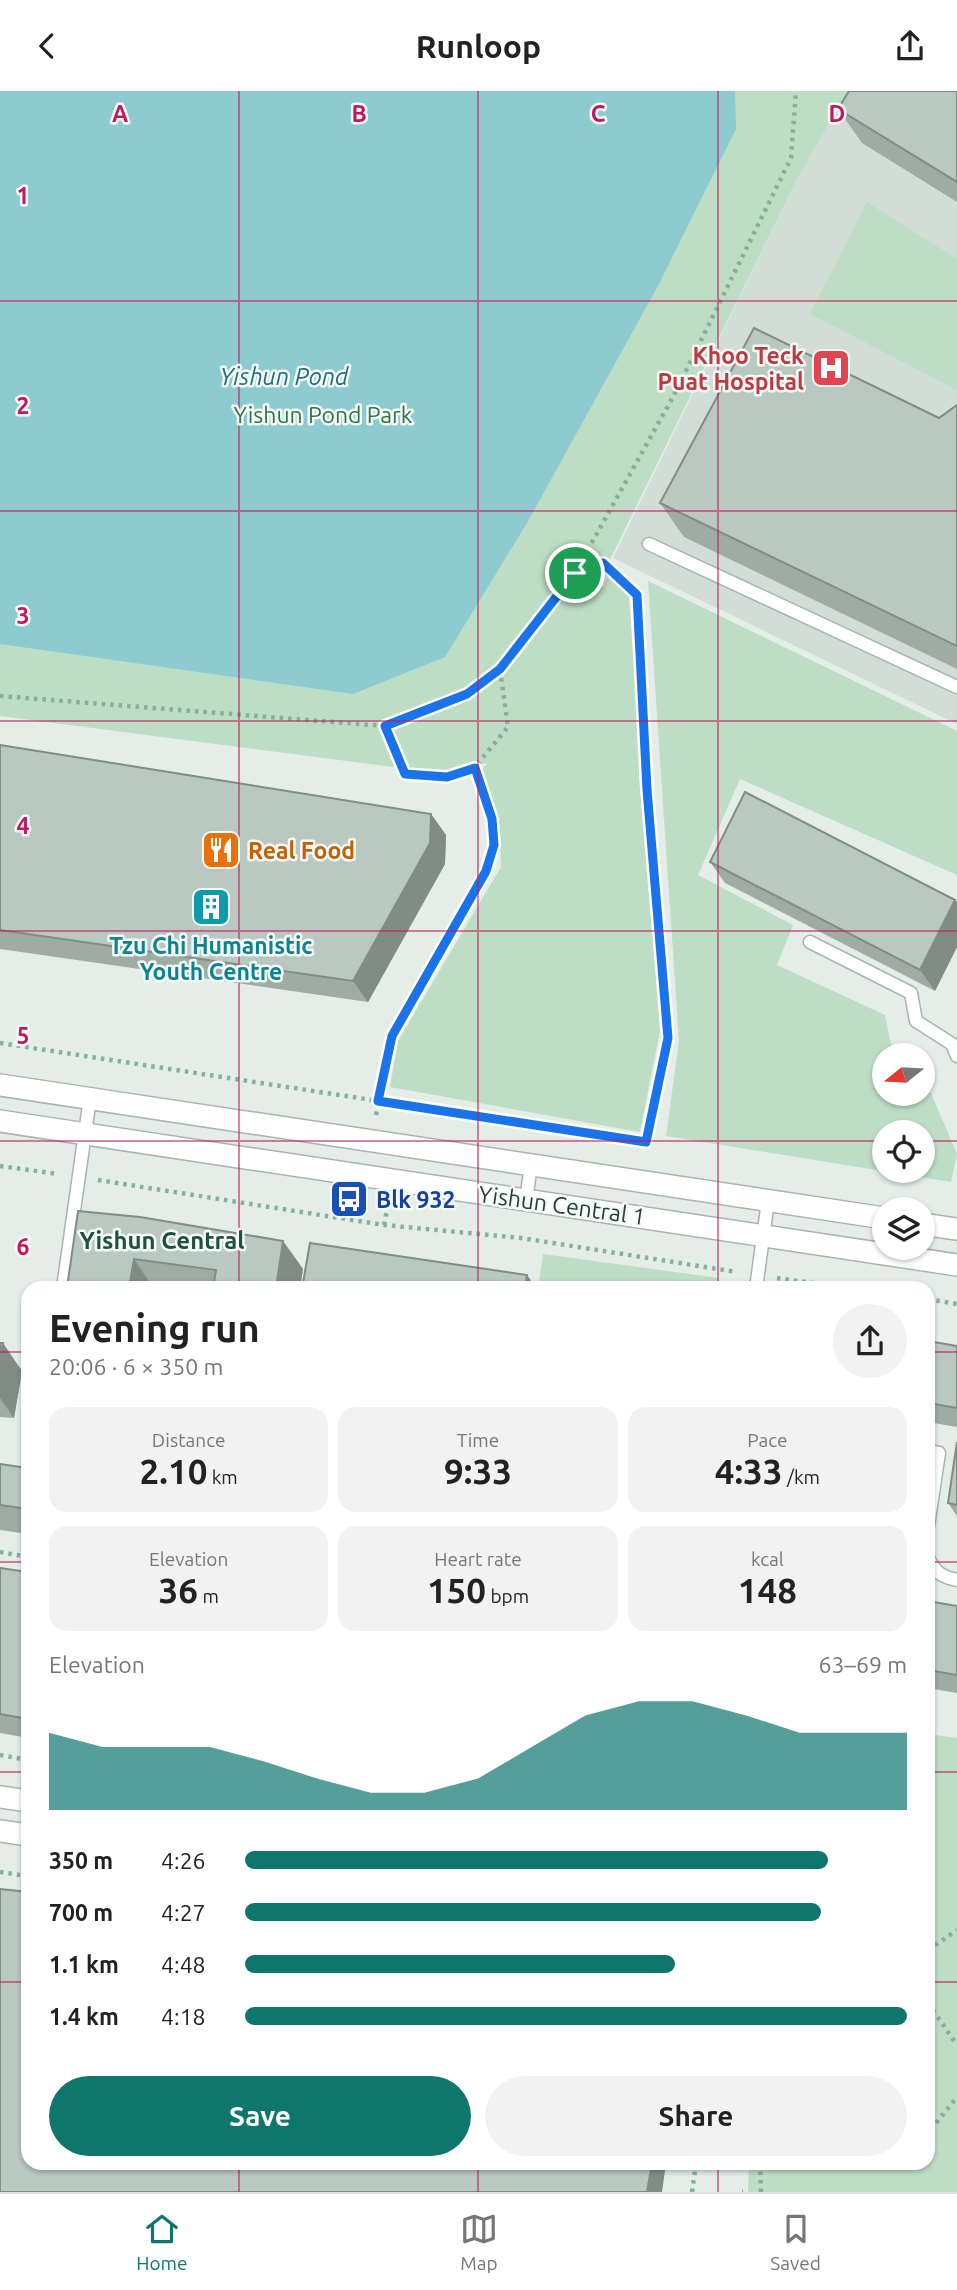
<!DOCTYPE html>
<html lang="en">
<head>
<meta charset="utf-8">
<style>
	body { margin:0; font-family:Ubuntu,sans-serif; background:#f2f2f2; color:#222; height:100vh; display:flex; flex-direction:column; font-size:26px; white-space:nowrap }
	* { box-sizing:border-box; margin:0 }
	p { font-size:23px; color:#767676 }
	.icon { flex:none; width:38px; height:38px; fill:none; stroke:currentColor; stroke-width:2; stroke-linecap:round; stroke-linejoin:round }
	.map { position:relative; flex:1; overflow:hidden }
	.panel { position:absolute; left:21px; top:1190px; width:914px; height:889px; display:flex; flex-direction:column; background:#fff; border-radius:21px; box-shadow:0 2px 5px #0004 }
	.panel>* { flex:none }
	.needle { width:46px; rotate:252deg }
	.tools { position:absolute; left:872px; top:952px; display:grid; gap:14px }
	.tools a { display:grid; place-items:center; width:63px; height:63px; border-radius:50%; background:#fff; box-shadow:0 2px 5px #0004; font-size:35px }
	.pin { position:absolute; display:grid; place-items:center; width:60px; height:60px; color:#fff; margin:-30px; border:4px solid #fff; border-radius:50%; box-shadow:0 2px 7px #0007 }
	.round { display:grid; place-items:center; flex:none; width:74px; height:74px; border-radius:37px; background:#f2f2f2 }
	.summary { display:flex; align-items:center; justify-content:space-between; height:119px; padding:0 28px }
	h1 { font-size:38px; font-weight:600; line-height:52px }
	.metrics { display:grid; grid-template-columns:repeat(3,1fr); gap:10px; height:119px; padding:7px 28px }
	.metrics div { display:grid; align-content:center; border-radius:18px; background:#f2f2f2; text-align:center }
	.metrics b { font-size:35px; font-weight:600 }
	.metrics small { font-size:19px; font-weight:400 }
	.metrics p { font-size:19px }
	.chart { height:196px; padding:14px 28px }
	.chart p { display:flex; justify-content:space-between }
	.chart svg { width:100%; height:126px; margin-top:7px; fill:#0f766e; opacity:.7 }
	.button { display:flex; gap:14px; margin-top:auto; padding:14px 28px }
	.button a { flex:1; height:80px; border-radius:42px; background:#0f766e; color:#fff; font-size:28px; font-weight:600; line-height:80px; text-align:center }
	.button a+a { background:#f2f2f2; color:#222 }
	ul { padding:0 28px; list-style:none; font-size:23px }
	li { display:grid; grid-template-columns:112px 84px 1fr; align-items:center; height:52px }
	li i { height:18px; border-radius:9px; background:#0f766e }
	header { display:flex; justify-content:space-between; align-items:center; height:91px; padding:0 28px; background:#fff; font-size:32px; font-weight:600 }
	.menu { display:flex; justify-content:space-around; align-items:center; height:98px; border-top:2px solid #e0e0e0; background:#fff; font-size:19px; color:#767676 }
	.menu a { display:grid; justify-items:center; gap:4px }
	.menu .active { color:#0f766e }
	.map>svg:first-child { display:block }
	.built { fill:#d2ddd7 }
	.green { fill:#bddec4; fill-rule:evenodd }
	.water { fill:#8dcbd1 }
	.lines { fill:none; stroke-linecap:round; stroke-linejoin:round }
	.lane-casing { stroke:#a6b5af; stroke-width:15 }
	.street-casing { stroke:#a6b5af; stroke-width:24 }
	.path { stroke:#85b0a0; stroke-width:4.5; stroke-dasharray:3.5 5; stroke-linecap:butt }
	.lane { stroke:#fff; stroke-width:12 }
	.street { stroke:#fff; stroke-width:21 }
	.wall { fill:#9faca6 }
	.shaded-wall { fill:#828c87 }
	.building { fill:#b9c8c1; stroke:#828c87; stroke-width:2 }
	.route-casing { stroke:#fff; stroke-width:14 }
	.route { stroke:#1a73e8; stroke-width:9 }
	.grid { fill:none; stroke:#c2185b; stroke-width:2; stroke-opacity:0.55 }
	.labels { text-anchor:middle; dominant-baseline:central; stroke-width:5; stroke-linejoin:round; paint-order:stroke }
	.health-label { font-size:23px; font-weight:bold; fill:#be3a42; stroke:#f5faf7; text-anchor:end }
	.park-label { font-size:23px; fill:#2e7545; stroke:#f5faf7 }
	.food-label { font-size:23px; font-weight:bold; fill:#c56008; stroke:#f5faf7; text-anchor:start }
	.culture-label { font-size:23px; font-weight:bold; fill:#0d838f; stroke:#f5faf7 }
	.transit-label { font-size:23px; font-weight:bold; fill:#164399; stroke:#f5faf7; text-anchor:start }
	.street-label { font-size:23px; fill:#233f36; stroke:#f5faf7 }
	.water-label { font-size:24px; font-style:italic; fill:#1e707a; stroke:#f5faf7 }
	.neighbourhood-label { font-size:24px; font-weight:bold; fill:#1f5142; stroke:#f5faf7 }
	.grid-label { font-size:23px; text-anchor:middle; font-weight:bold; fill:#c2185b; stroke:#f5faf7; stroke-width:5; stroke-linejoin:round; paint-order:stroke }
</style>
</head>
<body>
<header><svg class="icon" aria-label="back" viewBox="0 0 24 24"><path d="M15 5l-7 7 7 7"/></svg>Runloop<svg class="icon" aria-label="share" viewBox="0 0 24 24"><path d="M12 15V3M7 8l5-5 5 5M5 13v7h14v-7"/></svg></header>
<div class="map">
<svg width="957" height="2101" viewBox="0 0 957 2101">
	<rect width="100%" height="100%" fill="#e4ede8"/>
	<path class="built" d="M848,0H957V633L613,467L797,88Z"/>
	<path class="green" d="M0,0H848L797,88L597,495L604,496L608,484L629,506L660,940L640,1041L390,996L398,950L501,776L499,730L482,679L487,672L440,682L0,625Z
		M867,111L957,168V299L810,223Z
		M648,490L957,640V784L740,688L698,784L793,834L777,874L885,924L892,958L907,964H884V1003H922V981L957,1063L951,1091L666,1045L679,950ZM884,1041H922V1080H884Z
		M543,1163L719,1187L717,1197H538Z
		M928,1643L957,1647V2101H748L749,2072H928Z"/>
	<path class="water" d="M0,0H735L736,38L659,193L527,432L445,566L353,603L0,553Z"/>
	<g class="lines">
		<defs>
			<path id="lane" d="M649,453L957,596
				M810,851L911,902L916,930L952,953L957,965
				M526,1109L531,1074
				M63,1197L90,1007
				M756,1197L768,1110
				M928,1360L939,1362L928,1435
				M928,1466C934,1481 942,1486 957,1489"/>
			<path id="street" d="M0,994L884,1127
				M0,1030L957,1174
				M922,1133L957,1138
				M0,1706L28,1710
				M0,1740L28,1744"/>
		</defs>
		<use href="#lane" class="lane-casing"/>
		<use href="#street" class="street-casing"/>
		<path class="path" d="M0,605L385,635L467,602L500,578L575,482L674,304L791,67L796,0
			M385,635L406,683L447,686L475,676
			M0,952L646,1051L668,947L647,699L637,504L603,472L595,486L575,482
			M376,1024L392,945L486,780L494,754L492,728L475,676L508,636L500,578
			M0,1075L58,1083
			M98,1089L384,1134L521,1147L737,1181
			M384,1134L388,1114
			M777,1187L848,1197
			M928,1208L957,1213
			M0,1461L28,1466
			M0,1664L28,1669
			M0,1781L28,1785
			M928,1859L957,1839
			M928,1912L957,1954
			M928,2034L936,2032L957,2006
			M760,2072L761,2101
			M692,2101L696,2072
			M742,2101H743"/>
		<use href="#lane" class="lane"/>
		<use href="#street" class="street"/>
	</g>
	<path class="wall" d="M957,0V111L862,52L838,18Z
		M957,314V578L684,446L660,412L939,327Z
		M0,654L431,723L446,744L445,773L368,911L0,858Z
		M710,771L955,809L957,811V856L935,900L725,792Z
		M78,1120L283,1150L303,1178L300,1197L153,1196Z
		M527,1184L536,1197H306L303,1192Z
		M928,1250L957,1255V1336L928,1331Z
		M0,1252L22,1280L14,1327L0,1326Z
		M957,1351V1425L948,1412Z
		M0,1373L28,1377V1443L0,1439Z
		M0,1477L28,1481V1647L0,1642Z
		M928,1510L957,1515V1602L928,1597Z"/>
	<path class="shaded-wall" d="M431,723L446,744L445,773L368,911L353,890Z
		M955,809L957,811V856L935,900L920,879Z
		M283,1150L303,1178L300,1197H276Z
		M134,1168L153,1196V1197H129Z
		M527,1184L536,1197H525Z
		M3,1252L22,1280L14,1327L0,1307V1267Z
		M652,2072H666L662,2101H647Z"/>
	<path class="building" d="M849,0H957V91L838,18Z
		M754,237L939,327L957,314V555L660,412Z
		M0,654L431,723L430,752L353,890L0,839Z
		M745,701L955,809L920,879L710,771Z
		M78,1120L140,1126L283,1150L276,1197H213L216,1179L134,1168L129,1197H67Z
		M310,1152L527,1184L525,1197H333L303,1192Z
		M928,1250L957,1255V1317L928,1312Z
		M0,1252H3L0,1267Z
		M957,1351V1414L948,1412Z
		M0,1373L28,1377V1418L0,1414Z
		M0,1477L28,1481V1628L0,1623Z
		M928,1510L957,1515V1584L928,1579Z
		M0,1798L28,1801V2072H652L647,2101H0Z"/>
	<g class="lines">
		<defs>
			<path id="route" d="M603,472L637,504L647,699L668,947L646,1051L378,1010L392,945L486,780L494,754L492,728L475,677L447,686L405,683L385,635L467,603L500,578L575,482L595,486Z"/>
		</defs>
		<use href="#route" class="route-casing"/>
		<use href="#route" class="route"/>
	</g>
	<path class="grid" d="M239,0V1197M478,0V1197M718,0V1197M0,210H957M0,420H957M0,630H957M0,840H957M0,1050H884M922,1050H957M0,1261H28M928,1261H957M0,1471H28M928,1471H957M0,1681H28M928,1681H957M0,1891H28M928,1891H957M239,2072V2101M478,2072V2101M718,2072V2101"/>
	<defs>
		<symbol id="hospital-square" viewBox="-11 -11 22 22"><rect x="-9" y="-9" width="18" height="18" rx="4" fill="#e0444e" stroke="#f5faf7"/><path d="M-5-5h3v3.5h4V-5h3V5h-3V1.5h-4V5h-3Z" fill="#fff"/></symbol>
		<symbol id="restaurant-square" viewBox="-11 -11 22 22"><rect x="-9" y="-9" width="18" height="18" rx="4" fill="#e8710a" stroke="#f5faf7"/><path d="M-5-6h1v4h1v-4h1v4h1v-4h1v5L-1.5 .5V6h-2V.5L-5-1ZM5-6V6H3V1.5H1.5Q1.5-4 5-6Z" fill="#fff"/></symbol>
		<symbol id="building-square" viewBox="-11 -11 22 22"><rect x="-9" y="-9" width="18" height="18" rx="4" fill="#0f9aa8" stroke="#f5faf7"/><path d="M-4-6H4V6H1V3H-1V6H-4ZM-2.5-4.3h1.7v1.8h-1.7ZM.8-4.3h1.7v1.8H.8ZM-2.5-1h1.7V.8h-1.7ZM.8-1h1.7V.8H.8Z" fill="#fff"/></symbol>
		<symbol id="bus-square" viewBox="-11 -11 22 22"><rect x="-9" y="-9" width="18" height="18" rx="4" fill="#1a4fb4" stroke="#f5faf7"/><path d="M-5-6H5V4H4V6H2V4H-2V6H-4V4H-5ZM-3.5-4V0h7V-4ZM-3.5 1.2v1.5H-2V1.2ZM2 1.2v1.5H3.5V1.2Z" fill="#fff"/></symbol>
	</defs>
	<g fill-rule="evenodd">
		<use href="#hospital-square" x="809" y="255" width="44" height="44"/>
		<use href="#restaurant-square" x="199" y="737" width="44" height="44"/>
		<use href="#building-square" x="189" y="794" width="44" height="44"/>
		<use href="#bus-square" x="327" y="1086" width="44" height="44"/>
	</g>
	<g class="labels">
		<g class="health-label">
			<text x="804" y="264">Khoo Teck<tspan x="804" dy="26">Puat Hospital</tspan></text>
		</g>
		<g class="park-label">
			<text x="323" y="323">Yishun Pond Park</text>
		</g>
		<g class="food-label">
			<text x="248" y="759">Real Food</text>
		</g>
		<g class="culture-label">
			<text x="211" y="854">Tzu Chi Humanistic<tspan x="211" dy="26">Youth Centre</tspan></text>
		</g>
		<g class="transit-label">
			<text x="376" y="1108">Blk 932</text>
		</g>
		<g class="street-label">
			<text transform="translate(562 1114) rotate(8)">Yishun Central 1</text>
		</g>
		<g class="water-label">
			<text x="284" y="285">Yishun Pond</text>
		</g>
		<g class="neighbourhood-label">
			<text x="162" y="1149">Yishun Central</text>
		</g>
	</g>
	<g class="grid-label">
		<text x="120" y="31">A</text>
		<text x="359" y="31">B</text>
		<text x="598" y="31">C</text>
		<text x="837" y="31">D</text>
		<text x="23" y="113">1</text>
		<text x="23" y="323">2</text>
		<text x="23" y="533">3</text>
		<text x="23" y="743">4</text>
		<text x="23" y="953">5</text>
		<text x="23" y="1164">6</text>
	</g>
</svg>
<div class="tools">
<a><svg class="needle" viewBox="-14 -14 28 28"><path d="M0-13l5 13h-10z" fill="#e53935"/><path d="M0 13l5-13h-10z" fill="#767676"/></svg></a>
<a><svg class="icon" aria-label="locate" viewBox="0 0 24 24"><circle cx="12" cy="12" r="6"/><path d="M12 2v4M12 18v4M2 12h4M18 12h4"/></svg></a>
<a><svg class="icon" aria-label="layers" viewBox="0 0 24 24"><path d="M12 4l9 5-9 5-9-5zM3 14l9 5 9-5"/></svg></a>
</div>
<div class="pin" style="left:575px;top:482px;background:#1e9e55"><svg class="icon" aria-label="arrive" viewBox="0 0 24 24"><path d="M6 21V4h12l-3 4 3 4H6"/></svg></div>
<section class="panel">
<div class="summary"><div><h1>Evening run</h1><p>20:06 · 6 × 350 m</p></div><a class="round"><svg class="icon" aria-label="share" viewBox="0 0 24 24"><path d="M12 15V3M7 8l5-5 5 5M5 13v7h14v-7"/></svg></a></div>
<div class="metrics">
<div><p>Distance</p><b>2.10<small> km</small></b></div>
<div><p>Time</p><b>9:33</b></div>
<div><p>Pace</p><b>4:33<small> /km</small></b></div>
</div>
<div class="metrics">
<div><p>Elevation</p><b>36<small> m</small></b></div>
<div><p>Heart rate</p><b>150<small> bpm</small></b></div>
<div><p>kcal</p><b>148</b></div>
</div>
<div class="chart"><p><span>Elevation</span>63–69 m</p>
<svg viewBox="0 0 160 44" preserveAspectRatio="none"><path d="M0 44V17L10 22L20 22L30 22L40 27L50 33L60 38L70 38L80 33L90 22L100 11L110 6L120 6L130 11L140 17L150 17L160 17V44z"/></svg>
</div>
<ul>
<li><b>350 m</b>4:26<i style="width:88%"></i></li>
<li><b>700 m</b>4:27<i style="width:87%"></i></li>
<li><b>1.1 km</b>4:48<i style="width:65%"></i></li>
<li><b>1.4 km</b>4:18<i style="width:100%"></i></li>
</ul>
<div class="button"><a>Save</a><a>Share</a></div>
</section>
</div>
<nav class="menu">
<a class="active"><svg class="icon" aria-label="home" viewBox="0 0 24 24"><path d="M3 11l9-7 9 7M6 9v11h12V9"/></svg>Home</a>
<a><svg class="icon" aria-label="map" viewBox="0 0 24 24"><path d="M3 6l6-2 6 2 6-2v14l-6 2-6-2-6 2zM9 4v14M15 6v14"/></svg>Map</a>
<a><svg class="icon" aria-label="saved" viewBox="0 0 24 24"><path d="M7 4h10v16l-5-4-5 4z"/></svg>Saved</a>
</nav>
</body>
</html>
